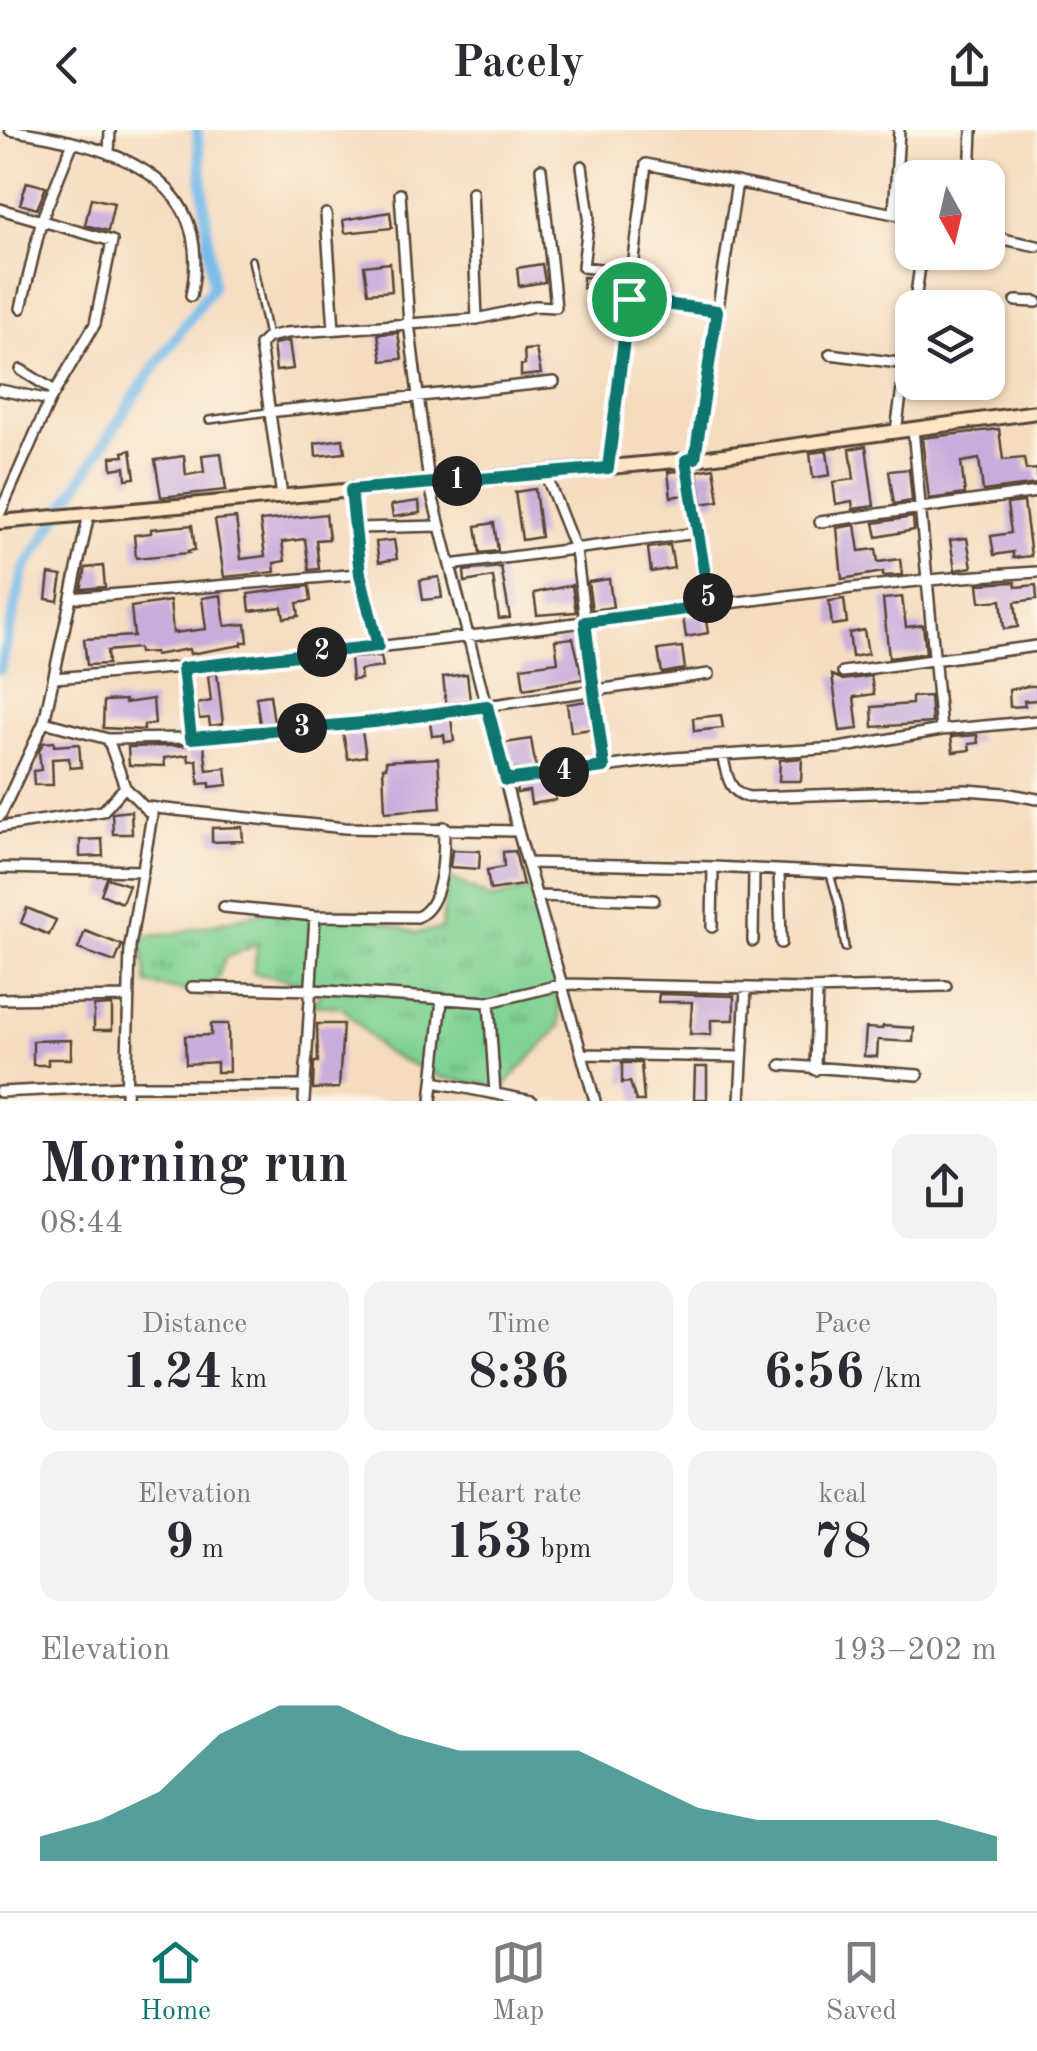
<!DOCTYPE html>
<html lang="en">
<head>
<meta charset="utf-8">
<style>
	body { margin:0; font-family:"Old Standard TT",serif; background:#f2f2f3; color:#2b2b33; height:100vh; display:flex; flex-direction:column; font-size:38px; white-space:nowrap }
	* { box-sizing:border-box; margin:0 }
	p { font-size:32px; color:#7c7c81 }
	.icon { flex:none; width:55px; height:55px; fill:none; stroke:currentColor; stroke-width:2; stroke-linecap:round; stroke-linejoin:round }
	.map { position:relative; height:971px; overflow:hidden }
	.details { display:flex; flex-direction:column; background:#fff; flex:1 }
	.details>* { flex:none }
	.needle { width:65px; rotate:172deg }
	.fabs { position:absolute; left:895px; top:30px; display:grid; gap:20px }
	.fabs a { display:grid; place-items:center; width:110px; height:110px; border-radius:20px; background:#fff; box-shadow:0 2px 8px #0004; font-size:50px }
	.pin { position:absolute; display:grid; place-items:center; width:85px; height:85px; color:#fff; margin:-42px; border:5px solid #fff; border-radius:50%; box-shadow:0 2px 10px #0007 }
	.km { position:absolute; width:50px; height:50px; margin:-25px; border-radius:50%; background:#222; color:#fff; font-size:28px; line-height:50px; text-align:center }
	.round { display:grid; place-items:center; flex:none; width:105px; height:105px; border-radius:20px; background:#f2f2f3 }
	.headline { display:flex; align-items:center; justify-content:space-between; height:170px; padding:0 40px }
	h1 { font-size:55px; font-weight:800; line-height:75px }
	.metrics { display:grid; grid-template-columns:repeat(3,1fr); gap:15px; height:170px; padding:10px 40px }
	.metrics div { display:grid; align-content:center; border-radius:20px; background:#f2f2f3; text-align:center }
	.metrics b { font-size:50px; font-weight:800 }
	.metrics small { font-size:28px; font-weight:400 }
	.metrics p { font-size:28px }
	.chart { height:280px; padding:20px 40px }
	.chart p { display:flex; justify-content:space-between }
	.chart svg { width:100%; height:180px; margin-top:10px; fill:#0f766e; opacity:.7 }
	header { display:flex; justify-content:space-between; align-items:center; height:130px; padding:0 40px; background:#fff; font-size:45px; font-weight:800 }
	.tab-bar { display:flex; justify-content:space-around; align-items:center; height:140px; border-top:2px solid #e1e1e2; background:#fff; font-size:28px; color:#7c7c81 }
	.tab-bar a { display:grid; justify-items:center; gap:5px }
	.tab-bar .active { color:#0f766e }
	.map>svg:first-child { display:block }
	.grass { fill:url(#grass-tufts); stroke:#5c7e58; stroke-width:2.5 }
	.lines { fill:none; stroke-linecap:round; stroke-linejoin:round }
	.canal { stroke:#73b9ea; stroke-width:11 }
	.building { fill:#c8acdc }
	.lane-casing { stroke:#574536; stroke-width:10 }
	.street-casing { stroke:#574536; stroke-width:14 }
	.secondary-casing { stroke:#574536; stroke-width:18 }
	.lane { stroke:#fff; stroke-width:5 }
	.street { stroke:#fff; stroke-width:9 }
	.secondary { stroke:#fde5c5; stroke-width:12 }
	.route-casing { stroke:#fff; stroke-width:20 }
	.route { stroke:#0f766e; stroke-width:12 }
</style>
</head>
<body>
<header><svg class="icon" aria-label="back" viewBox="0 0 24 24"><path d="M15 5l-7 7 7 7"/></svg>Pacely<svg class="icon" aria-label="share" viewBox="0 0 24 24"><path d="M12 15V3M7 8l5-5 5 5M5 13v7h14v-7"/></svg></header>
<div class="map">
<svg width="1037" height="971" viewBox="0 0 1037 971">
	<defs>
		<pattern id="grass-tufts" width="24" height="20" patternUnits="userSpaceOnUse" patternTransform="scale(2.5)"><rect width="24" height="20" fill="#7ed193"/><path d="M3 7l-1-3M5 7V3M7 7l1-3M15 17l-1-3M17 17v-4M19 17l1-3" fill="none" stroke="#68aa77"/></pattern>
	</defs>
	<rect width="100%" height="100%" fill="#fcf5e5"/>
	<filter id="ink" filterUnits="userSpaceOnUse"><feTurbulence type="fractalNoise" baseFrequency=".01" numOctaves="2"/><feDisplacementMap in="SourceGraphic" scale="20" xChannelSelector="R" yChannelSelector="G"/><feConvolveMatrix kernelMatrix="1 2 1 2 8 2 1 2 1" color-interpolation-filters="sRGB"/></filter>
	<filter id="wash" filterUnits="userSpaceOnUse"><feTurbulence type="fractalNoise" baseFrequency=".0048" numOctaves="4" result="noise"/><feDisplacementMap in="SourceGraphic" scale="40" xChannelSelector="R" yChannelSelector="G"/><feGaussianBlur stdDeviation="2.25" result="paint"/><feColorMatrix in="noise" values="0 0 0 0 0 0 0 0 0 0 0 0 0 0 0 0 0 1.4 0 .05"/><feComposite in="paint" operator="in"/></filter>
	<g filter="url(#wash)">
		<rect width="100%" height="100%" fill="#f5dcbf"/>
		<path class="grass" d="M449,747L492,768L531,759L557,851L560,896L503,957L443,948L384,922L342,877L312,875L325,857L253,843L258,814L225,828L211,866L147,854L141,807L177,803L279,778L352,781L416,803L441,799Z"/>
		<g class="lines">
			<path class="canal" d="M0,540L24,440L141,256L213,156L197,0"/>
		</g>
		<g id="blocks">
			<path class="building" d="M27,52L46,57L37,79L20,74Z
				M91,68L114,73L108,101L85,95Z
				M390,82L392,98L345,103L343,90Z
				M390,133L392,161L368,163L364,136Z
				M542,134L545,152L519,156L517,138Z
				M583,147L623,150L622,160L583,158Z
				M398,203L402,229L382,231L378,204Z
				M289,211L293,239L276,241L273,214Z
				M536,219L541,244L521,246V235L525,234L524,220Z
				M999,299L1003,330L1024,328L1026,340L1037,339V354L983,361L979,329L961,332L965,364L929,369L922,308Z
				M343,309L345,323L316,326L315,313Z
				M866,316L874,376L853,379L852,371L836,374L833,352L854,349L850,319Z
				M131,320L135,348L126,349L125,337L112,339L111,327L124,326L123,322Z
				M827,321L830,345L813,348L810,323Z
				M221,323L226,360L161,367L155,330L184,326L186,345L204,342L202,325Z
				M714,338L719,371L702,374L697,341Z
				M909,339L912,371L894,374L889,341Z
				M680,341L684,365L671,367L668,342Z
				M535,359L541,407L522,410L515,362Z
				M419,371L420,383L393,387L391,375Z
				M1024,372L1031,426L1013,428V422L994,425L991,406L1011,403L1007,374Z
				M326,384L329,409L316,410L319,439L309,440L305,409L282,412L285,431L274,433L275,442L224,447L215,390L236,388L241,429L265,426L260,391Z
				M913,387L914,400L877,407L874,393Z
				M494,393L498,421L480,423L476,396Z
				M192,395L195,420L188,421L189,423L136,428L134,405L151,403V399Z
				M855,395L859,421L876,419L878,432L900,429L902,445L883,446V442L842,449L837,398Z
				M967,408L972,437L955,440L950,410Z
				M394,410L397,429L379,432L376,412Z
				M670,415L674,438L651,442L648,418Z
				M103,436L105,457L81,459L86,438Z
				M501,437L510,488L499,489L493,447L465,452L464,441Z
				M49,444L62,446L58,471L46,469Z
				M439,447L442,468L423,470L420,450Z
				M609,449L613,477L592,480L588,452Z
				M1015,452L1016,457L1036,455L1037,469L1015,472L1018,497L1004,499L1001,470L980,472L978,454Z
				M572,455L576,482L537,485L534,463Z
				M309,456L311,471L297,473L299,486L284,488L282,477L250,481L248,464Z
				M221,465L225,496L246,494L248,512H242V515L190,524L189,519L155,525V522L139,523L138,518L107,521L108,534L87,535L84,509L134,506L131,477L170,471L173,503L206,499L202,468Z
				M902,467L906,497L923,495L926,523L889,528L883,469Z
				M844,469L847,493L832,495L829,471Z
				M705,484L708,503L686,507L683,487Z
				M864,500L868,524L852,527L849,503Z
				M573,508L583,549L524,559L521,537L558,532L555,510Z
				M682,517L685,539L662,543L658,520Z
				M381,526L383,537L360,540L361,549L352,550L350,528Z
				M217,543L223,594L210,596L209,588L199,589L197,574L211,571L208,545Z
				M467,544L470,570L446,573L443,547Z
				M832,545L843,550L871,546L874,564L854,567L858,599L840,601Z
				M1028,556H1037V570L1024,571L1025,576L1010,577L1009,560Z
				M270,565L274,592L260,594L256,567Z
				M930,566L932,593L873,597L872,577L912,574V567Z
				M153,569L155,594L144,595V600L103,598L104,571L125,570V573Z
				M587,571L591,599L571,602L567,574Z
				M721,585L723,598L694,601L693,588Z
				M451,589L454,611L445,612L444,605L432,606L430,592Z
				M362,601L366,626L348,629L343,603Z
				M977,605L978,613L969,614L970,620L953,622L951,607Z
				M531,609L536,638L511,640L505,613Z
				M54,612V616L79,614L81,637L70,638L69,628L52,629L53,655H34L33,641L41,640L39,621L43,613Z
				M204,615L207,640L226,638L228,655L210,657V653L199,654L197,630L189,631L188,625L164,628L165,636L129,635L128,617Z
				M438,628L441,678L385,682L383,637H386V631Z
				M802,628L801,651H779L780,630Z
				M553,652L556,670L531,674L529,661L517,663L516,657Z
				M131,681L132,704H113L112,683Z
				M242,697L243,711L212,712V698Z
				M102,709L103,726L80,727V710Z
				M452,720L480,721L479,739L450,737Z
				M515,721L523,755L490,760L487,740L504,737L503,722Z
				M107,748L129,755L122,773L101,764Z
				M27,778L56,790L49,805L21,793Z
				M85,801L122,815L115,832L78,819Z
				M659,864L734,866V890H711V905L690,904L692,872H658Z
				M112,875V900H94V876Z
				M211,894H228L229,942H217V932L186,934L185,906L211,905Z
				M317,894H343L339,958L313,959L314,932H318Z
				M883,896L914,898L913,912L878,910L877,927L864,926L866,898L882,899Z
				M71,910V929H48V935H33V911Z
				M622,933H641L644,971H636L630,952L622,953Z
				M695,937H707V969H694Z"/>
		</g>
	</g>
	<g filter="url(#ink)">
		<use href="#blocks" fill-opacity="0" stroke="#574536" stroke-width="2.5"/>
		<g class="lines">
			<defs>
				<path id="lane" d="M252,130L268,206
					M209,290L268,282
					M830,744L839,776L845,818"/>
				<path id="street" d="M10,0C107,15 217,42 191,166
					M899,0L894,84L912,88
					M109,24L110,0
					M582,36L589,86L583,137L633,143
					M970,48L972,0
					M472,62L477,189
					M400,64L409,193L429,353L518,701L595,971
					M0,79L112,111L95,194L50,270L0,383
					M326,84L334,199
					M988,106L1037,116
					M629,169L717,181
					M1016,171L1037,172
					M21,178L42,89L73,12
					M914,178L922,122
					M830,224L906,234
					M21,240L55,261
					M0,260L50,270
					M268,282L554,252
					M913,299L941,600
					M896,301L912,188
					M695,329L737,52
					M687,330L710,476
					M608,337L646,34L894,84
					M545,343L576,421L604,637
					M282,366L260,215L268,207L286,203L477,189L535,176L556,177L541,39
					M820,392L1037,362
					M356,398L439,396
					M450,435L697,403
					M360,444L378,516
					M71,468L360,444L351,360
					M183,538L191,608
					M843,542L1037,516
					M54,548C234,534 413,514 591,491C740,472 888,450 1037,442
					M44,592L108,609L191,608L374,592L709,544
					M108,609L125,657L152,685L130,816L126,971
					M722,625C727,644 728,663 749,667L966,660L1005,663L1037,669
					M506,650L673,628L839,618L941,600L1037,591
					M147,677L345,698L518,701
					M0,686L44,592L89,384
					M0,697L103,681L125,657
					M528,733L713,737L1008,751L1037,749
					M0,738L143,741
					M779,742L781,813
					M538,766L654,770
					M224,777L315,786L417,787C444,776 444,724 444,697
					M712,797L713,737
					M753,811L754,741
					M192,857L313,860L489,872L564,854L805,859L946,856
					M0,869L128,867
					M489,872L495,964
					M582,924L742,927
					M781,935L918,945
					M815,940L817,859
					M434,952L532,971
					M0,962L125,956H304
					M304,971L315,786
					M431,971L442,870
					M740,971L746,858"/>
				<path id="secondary" d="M0,392L687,330L1037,282"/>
			</defs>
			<use href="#lane" class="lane-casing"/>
			<use href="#street" class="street-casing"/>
			<use href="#secondary" class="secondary-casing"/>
			<use href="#lane" class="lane"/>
			<use href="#street" class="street"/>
			<use href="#secondary" class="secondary"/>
		</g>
	</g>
	<g class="lines" filter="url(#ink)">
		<defs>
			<path id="route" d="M629,169L717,181L695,328L686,330L710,476L585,492L604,637L506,650L487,576L374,592L191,608L183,538L378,516L360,444L351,360L608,338Z"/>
		</defs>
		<use href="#route" class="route-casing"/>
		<use href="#route" class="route"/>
	</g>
</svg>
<div class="fabs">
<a><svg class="needle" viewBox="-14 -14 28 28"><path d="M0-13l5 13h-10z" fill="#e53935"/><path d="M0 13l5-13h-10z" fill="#7c7c81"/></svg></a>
<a><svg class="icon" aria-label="layers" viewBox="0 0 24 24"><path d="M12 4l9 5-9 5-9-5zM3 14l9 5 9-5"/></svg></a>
</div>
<div class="pin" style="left:629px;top:169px;background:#1e9e55"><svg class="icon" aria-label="arrive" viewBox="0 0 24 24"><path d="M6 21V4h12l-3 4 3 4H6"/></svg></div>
<b class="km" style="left:457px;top:351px">1</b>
<b class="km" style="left:322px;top:522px">2</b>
<b class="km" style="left:302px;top:598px">3</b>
<b class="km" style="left:564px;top:642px">4</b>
<b class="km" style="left:708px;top:468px">5</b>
</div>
<section class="details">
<div class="headline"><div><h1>Morning run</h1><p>08:44</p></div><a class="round"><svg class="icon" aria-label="share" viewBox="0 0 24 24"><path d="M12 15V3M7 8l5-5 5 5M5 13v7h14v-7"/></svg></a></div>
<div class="metrics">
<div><p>Distance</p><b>1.24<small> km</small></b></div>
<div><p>Time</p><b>8:36</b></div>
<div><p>Pace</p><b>6:56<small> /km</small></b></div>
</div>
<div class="metrics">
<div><p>Elevation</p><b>9<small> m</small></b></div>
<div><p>Heart rate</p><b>153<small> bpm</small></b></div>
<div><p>kcal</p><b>78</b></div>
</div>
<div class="chart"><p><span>Elevation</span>193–202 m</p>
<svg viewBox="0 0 160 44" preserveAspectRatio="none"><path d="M0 44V38L10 34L20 27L30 13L40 6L50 6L60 13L70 17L80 17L90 17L100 24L110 31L120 34L130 34L140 34L150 34L160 38V44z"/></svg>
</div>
</section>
<nav class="tab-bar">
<a class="active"><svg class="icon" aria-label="home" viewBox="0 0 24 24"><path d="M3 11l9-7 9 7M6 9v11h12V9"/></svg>Home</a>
<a><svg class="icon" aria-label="map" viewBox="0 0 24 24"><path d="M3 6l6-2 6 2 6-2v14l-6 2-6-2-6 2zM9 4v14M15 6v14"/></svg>Map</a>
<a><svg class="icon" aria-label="saved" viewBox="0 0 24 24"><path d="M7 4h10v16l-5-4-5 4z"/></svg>Saved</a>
</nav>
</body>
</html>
